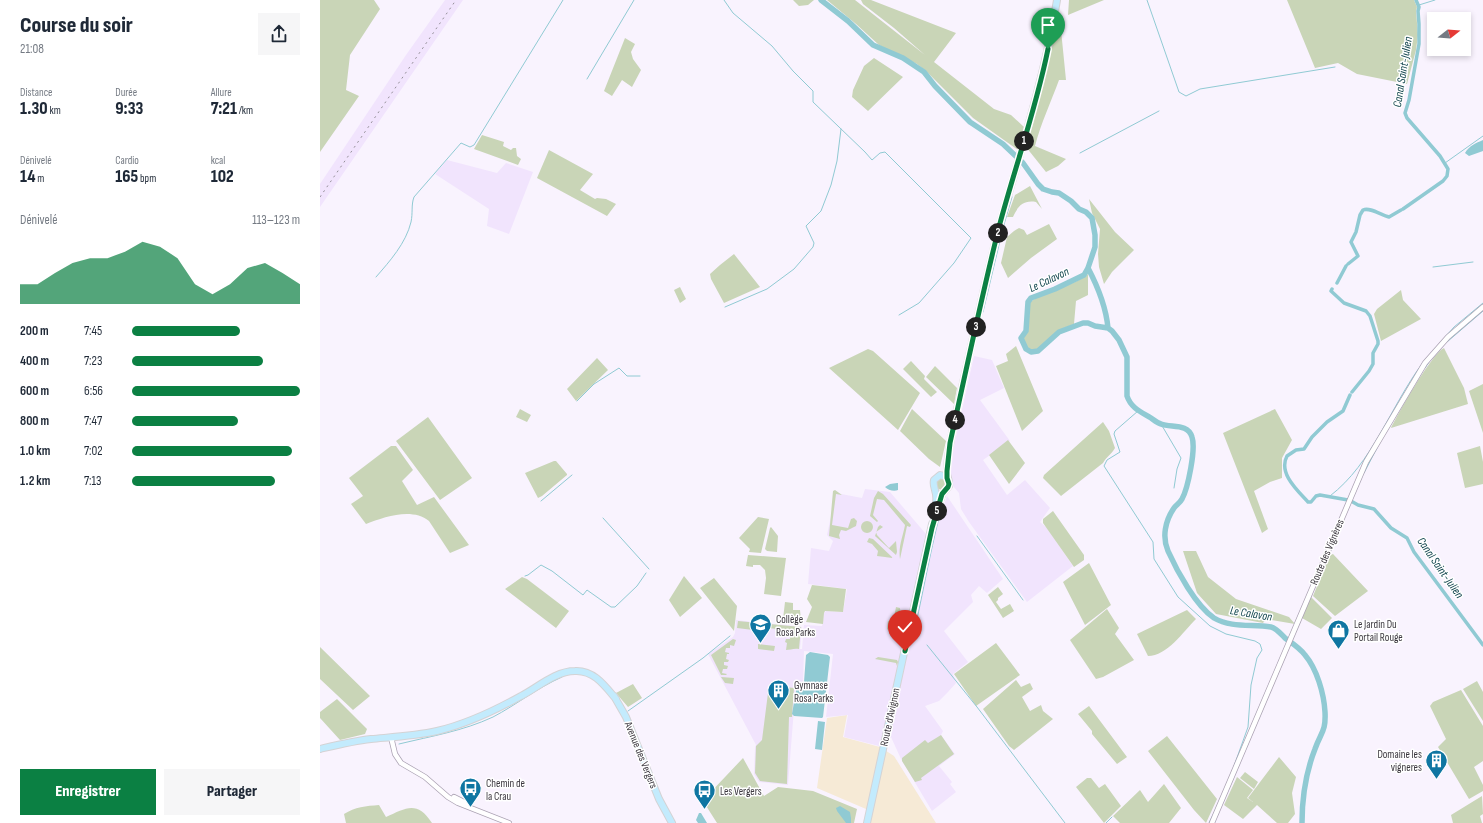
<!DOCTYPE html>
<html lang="fr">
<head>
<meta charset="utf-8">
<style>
	body { margin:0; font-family:"Sofia Sans Condensed",sans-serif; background:#f6f6f7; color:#1f2937; height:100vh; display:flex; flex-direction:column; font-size:15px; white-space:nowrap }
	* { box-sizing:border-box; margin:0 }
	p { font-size:13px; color:#747a83 }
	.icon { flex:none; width:22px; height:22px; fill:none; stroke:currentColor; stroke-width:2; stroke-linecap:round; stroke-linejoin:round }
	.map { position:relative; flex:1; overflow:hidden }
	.drawer { display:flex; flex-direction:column; background:#fff; width:320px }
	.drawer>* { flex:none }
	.needle { width:26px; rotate:73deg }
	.tools { position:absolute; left:1107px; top:12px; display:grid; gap:8px }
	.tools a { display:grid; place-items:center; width:44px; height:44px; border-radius:0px; background:#fff; box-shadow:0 2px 6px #0003; font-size:20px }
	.pin { position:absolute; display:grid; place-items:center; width:34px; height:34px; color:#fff; margin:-41px -17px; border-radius:50% 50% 50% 0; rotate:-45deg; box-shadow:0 0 4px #0007 }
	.pin .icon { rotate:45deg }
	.km { position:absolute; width:20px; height:20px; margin:-10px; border-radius:50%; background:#222; color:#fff; font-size:11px; line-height:20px; text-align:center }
	.round { display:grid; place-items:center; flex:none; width:42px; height:42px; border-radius:0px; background:#f6f6f7 }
	.head { display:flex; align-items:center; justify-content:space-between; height:68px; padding:0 20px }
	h1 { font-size:22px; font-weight:800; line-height:30px }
	.stats { display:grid; grid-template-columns:repeat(3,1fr); gap:6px; height:68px; padding:4px 20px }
	.stats div { display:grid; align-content:center }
	.stats b { font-size:17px; font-weight:800 }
	.stats small { font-size:11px; font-weight:400 }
	.stats p { font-size:11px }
	.chart { height:112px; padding:8px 20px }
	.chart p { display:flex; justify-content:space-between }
	.chart svg { width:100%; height:72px; margin-top:4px; fill:#0b8043; opacity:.7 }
	.primary-button { display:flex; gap:8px; margin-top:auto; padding:8px 20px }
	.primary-button a { flex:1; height:46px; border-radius:0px; background:#0b8043; color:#fff; font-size:16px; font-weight:800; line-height:46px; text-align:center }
	.primary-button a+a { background:#f6f6f7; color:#1f2937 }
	ul { padding:0 20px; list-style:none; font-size:13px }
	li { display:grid; grid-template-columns:64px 48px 1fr; align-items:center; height:30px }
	li i { height:10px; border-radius:5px; background:#0b8043 }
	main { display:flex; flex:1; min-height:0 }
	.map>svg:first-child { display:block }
	.commercial { fill:#f6ead6 }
	.built { fill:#f1e4fd }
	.green { fill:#c9d5b7 }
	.water { fill:#90cad3 }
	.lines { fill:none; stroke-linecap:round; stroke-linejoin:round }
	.stream { stroke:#90cad3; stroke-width:1 }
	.canal { stroke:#90cad3; stroke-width:3.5 }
	.river { stroke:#90cad3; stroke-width:5.5 }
	.minor-casing { stroke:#aba2b3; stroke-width:6 }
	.major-casing { stroke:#d4d3d5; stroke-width:8 }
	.minor { stroke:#fff; stroke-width:4.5 }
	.major { stroke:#c3ebfd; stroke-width:6 }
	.rail { stroke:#959099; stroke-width:1; stroke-dasharray:2 4; stroke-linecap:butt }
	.route-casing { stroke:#fff; stroke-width:8 }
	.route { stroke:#0b8043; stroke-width:5 }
	.labels { text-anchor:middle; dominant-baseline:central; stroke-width:3; stroke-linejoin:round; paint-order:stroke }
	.street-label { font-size:11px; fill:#3c383f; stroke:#fff }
	.poi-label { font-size:11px; fill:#3c383f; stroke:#fff; text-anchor:start }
	.water-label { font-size:12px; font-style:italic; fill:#11454d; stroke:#fff }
</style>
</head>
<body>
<main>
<section class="drawer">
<div class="head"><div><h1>Course du soir</h1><p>21:08</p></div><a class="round"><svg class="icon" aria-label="share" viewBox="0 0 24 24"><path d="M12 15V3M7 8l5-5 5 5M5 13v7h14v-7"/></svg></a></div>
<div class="stats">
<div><p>Distance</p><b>1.30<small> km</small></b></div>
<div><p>Durée</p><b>9:33</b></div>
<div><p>Allure</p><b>7:21<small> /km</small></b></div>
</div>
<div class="stats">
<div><p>Dénivelé</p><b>14<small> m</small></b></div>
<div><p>Cardio</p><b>165<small> bpm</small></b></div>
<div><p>kcal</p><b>102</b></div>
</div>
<div class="chart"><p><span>Dénivelé</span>113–123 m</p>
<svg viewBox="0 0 160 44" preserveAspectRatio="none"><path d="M0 44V32L10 32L20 25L30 19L40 16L50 16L60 12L70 6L80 9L90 16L100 32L110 38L120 32L130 22L140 19L150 25L160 32V44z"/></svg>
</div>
<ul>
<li><b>200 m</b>7:45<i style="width:64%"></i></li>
<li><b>400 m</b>7:23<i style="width:78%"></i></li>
<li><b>600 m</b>6:56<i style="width:100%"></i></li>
<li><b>800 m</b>7:47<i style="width:63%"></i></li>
<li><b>1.0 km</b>7:02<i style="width:95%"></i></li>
<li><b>1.2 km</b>7:13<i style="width:85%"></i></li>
</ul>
<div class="primary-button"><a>Enregistrer</a><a>Partager</a></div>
</section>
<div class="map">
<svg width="1163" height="823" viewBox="0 0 1163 823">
	<rect width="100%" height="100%" fill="#f9f3fe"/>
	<path class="commercial" d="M527,715L523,737L560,747L574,756L616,823H550L553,812L497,788L507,718Z"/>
	<path class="built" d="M125,0H143L0,207V184L86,55Z
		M127,160L177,173L186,163L213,172L189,234L167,226L169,209L115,174Z
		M654,356L672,360L684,388L660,400L690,441L663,460L687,495L705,480L730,508L720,522L727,528L753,566L707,602L649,522L641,509L639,493L633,486V482L629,474L635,441Z
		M545,489L570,492L606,534L612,538L616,522L618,524L627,496L683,579L667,593L659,586L651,595L653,602L624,631L648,662L633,674L636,683L628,692L619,701L605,706L623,731L621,735L635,754L619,766L632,782L630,784L636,792L612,811L581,759L571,737L559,746L524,737L528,715L506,717L513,654L484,651L483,683H476L468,785L439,782L434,774L435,747L436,745L388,654L413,637L415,633L416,620L482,627L480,649H482L484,625L502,626L504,613L506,611L523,612L527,589L488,584L491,548L509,551L513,541L507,535L516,493L542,498Z"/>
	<path class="green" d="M0,0H54L60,9L30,55L26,90L39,96L0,152Z
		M473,0H494L488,5L479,6Z
		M507,0H535L605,55L574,28L543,4L541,0H551L636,33L614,62L674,109L691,115L704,127L698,150L653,118L606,71L597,64L559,45L536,24Z
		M749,0H784L748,15Z
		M967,0H1094L1097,7L1096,11L1098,35L1096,50L1087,84L1037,74L1018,63L995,68Z
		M737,19L740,20L746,80H739C731,102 721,123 715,146L746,159L738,166L726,172L706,147L730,54Z
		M305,38L315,44L311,52L313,59L321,70L312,87L302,80L292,96L284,91Z
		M554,58L583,77L548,111L532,97L533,90L544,66Z
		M162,135L184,142L183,146L191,150L193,148H196L197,156L201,159L198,165L154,149Z
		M229,150L273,174L260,190L275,199L277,198L286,199L296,204L287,216L217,178Z
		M710,186L722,209L716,202C703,200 698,206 693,217H687L695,195Z
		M769,199L795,232L814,250L792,272L784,284L779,267L778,254L780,229L772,213Z
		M729,224L737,239L711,258L688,278L681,263L687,237L694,231L699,228L704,230L707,235Z
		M414,254L440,287L404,303L391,279L390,274L400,265Z
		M768,274V295L756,301L754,324L739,330L718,349L712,351L707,348L703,338L708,331L710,303C716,294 755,286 768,274Z
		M360,287L366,299L360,303L354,290Z
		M1081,290L1083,300L1101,319L1061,341L1054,314L1057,309Z
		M696,346L723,411L702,431L676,366L688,361L686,354Z
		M1124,348L1144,388L1148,404L1071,428C1078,414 1112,353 1124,348Z
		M548,349L553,351L600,393L578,430L509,368Z
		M277,358L288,370L256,401L247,389Z
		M591,361L605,376L604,379L617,392L611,397L583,369Z
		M615,366L637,388L634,404L606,377Z
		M1163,384V433L1149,391Z
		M200,409L211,415L207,422L196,417Z
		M592,409L626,441L620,467L609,459L580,431Z
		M955,409L972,440L962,458V478L950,482L934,491L948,529L942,533L903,433Z
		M108,417L152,478L120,500L76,441Z
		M783,422L789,431L795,448C792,454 786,457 783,463L741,496L723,478L724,475Z
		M688,440L705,463L689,484L669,455Z
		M71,446H76L93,470L82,481L97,505L114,497L149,545L130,553L109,521C92,507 64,517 46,524L31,504L43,496L29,478Z
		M1160,446L1163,462V484L1145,488L1137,453Z
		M234,461H236L247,474V475L222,496L218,498L205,473Z
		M615.5 484a5.5 5.5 0 1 1 11 0a5.5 5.5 0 1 1-11 0Z
		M515,490L522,495L516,494L512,525L528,528L531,519L534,518L537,521L536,526L526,531L521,530L519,535L520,539L509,536L513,491Z
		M558,491L563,494L591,525L590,527L587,526L580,559C578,547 583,536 585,525L564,500L557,499L553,515L558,521L557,522L550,516L554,498Z
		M733,511L764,555V560L754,567L723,523V519Z
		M438,517L449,519L441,553L429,552L430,549L419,538Z
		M541 527a6 6 0 1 1 12 0a6 6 0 1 1-12 0Z
		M560,525L563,527L556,532L557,535L569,548L576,541L577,552L576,555L555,536L558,527Z
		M451,527L458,536L457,552L447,551L445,549L450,528Z
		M549,538L553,539L573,558L557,556L558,551L552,544L547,542Z
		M863,551H876L888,577L916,599L969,617L975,624L946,619L943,623L896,614L877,593Z
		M1013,554L1048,591L1015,616L993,596L1010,555Z
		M428,555L466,558L461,596L444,594L446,578L445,570L440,565H433V567L426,566Z
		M769,563L791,605L765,625L743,582Z
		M364,576L382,598L360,617L349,600Z
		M202,577L207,579L249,611L236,628L185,589Z
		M394,578L417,606L414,631L380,588Z
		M492,585L526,589L523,612L505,611L504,613L503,624L486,622L492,607L487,599Z
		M678,587L683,594L678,598V600L676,602L681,609L690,604L694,611L683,618L668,595Z
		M991,597L1012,618L1001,629L982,618Z
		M465,602L473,603V610H480L481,621L463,619Z
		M576,607L580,608L581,615L567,630L568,621L573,622Z
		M787,609L799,628L795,634L814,660L783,677L776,679L750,640Z
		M867,610L876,619C863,632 847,656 828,656L817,634Z
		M418,621L481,627L479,649C474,648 470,650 466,650L467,643L465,642L466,639H470L471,631L434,626L433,630L417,628Z
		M413,639L416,640L414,646L410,645V648H406L405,652L409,653V654H407L406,659L409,660L408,662H404V665L408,666L407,669H403L402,673L407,674L406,675H401L391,655Z
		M676,643L700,675L656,706L634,674Z
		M438,644L455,646L454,651L438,649Z
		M0,647L50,696L33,710L0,679Z
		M558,657L577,660L578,662L577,666L576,663L555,659Z
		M401,677L414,678L413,684L405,683Z
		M696,680L701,687L710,683L713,689L702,697L710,711L721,705L723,711L733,719L694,750L689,746L663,709Z
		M1157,681L1163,692V721L1143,689Z
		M313,684L322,698L308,707L296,693Z
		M449,685L474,688L472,717H469L467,784L440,781L435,773L436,746L442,740Z
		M1141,690L1163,726V761L1154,767L1163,785V791L1149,799L1118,747L1126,739L1110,706L1113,702Z
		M17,699L47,729L45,734L20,740L0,718V712Z
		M769,706L807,757L797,764L772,734V731L758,714Z
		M621,735L634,754L601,778L602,780L595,782L582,761V758L605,740L608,743Z
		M847,736L897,799L886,823L874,810L828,751Z
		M959,757L976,777L972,793L975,814L968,823H957L937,805L923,819L904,805L917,777L933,790L927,798L933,802L928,798Z
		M423,758L444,796L458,787L493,791L537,809L534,823H397L383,801L388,795Z
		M925,772L938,782L934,789L920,778Z
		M767,778H771L779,788L785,784L801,806L784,823L756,787Z
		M844,784L861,808L849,823H800L793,816L820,790L828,802Z
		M1162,796L1163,814L1160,816L1162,823H1133L1131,815Z
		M59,805L66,817C86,808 97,800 112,823H26L24,814C35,807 46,806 59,805Z"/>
	<path class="water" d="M1163,140V151L1149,156L1145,153C1149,146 1156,143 1163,140Z
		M577,483H578V490C574,492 568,490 565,487L570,484Z
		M490,652L508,655L510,657L503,717L502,718L474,716L472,714L477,685L483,684L484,682L486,655Z
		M498,721L505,722L502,750L495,749Z
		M520,806L530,812L531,818V823H526L517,811L516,808Z
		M379,813H381L387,823H378L376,820Z"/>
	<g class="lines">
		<path class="stream" d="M404,0L413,13L452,46L473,71L493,91V102L545,152L552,160L560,153L565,152L651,238L634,263L599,303L579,315
			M827,0L859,92L866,96L880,89L1015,67
			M1099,5L1115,0
			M267,79L314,0
			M760,153L839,111
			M1125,163L1163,136
			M1113,267L1153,262
			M56,277C70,261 86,243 91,222C93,213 91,205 94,197L141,143L150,147L154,145L243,0
			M405,307L447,289L474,269L493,247L494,243L486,226L501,211L511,185L517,161L521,129
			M663,312L683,228L692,197
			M1127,342L1163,311
			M1105,360L1134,327L1163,303
			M1105,368L1109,362
			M257,401L274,384L299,368L307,376H320
			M818,411L795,431L794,434L800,452L787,460L784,466L833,542L834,559L858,597L890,626L906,634L935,641L940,644L942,650L937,658L931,685L928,727L914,766
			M841,424L861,458L857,469L854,488
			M1044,473L1057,448
			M1010,496C1053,463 1070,407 1102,364
			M221,501L252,475
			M283,518L329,569
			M610,523L611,516
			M657,536L703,600
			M1003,569L1020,528
			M205,576L208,575L221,565L232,571L263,595L267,590L291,607H295L317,586L326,573
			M595,628C605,584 612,540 625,496
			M607,645L657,707L745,823
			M308,711L383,658L410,636
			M79,744C112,736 143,731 173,717C196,705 217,688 242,677
			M786,823L792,817
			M889,823L896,809"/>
		<path class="canal" d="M1083,209L1123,181L1127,176L1128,169L1120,156L1087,118L1085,113L1089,100L1099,44V24L1098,11L1099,7L1096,0
			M1028,264L1038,256L1031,242L1036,232L1040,215L1043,210C1050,207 1061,215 1069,217L1081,210
			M1017,283L1026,266
			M1012,289L1011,291L1024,303L1046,311L1050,316L1058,341V344L1053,353V364L1049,371L1032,392
			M1028,500L1000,495L996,496L991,502H988C977,490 958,473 967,456L976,450L984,449L992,437L1007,422L1023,411L1030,395
			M1031,501L1038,505L1054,509L1071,528L1087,538L1094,552L1163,645"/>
		<path class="river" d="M501,0L528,21L553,45L583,58L604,72L615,86L650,122L683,144L703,163L718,184L723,189L732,192L739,193L751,201L759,209L766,212L772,218L775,235V247L768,268L764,275L735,289L711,298L708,302L706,331L701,338L706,349L711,352L718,351L739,332L763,323H768L775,326L788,328L792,331L799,340L807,357V396C811,408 821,412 831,418C834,420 837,423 841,424C851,428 868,423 872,437C876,449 868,488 862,499C860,503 856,505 854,508C845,521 842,537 848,551C857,571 876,606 894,618C911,628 932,624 951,627C956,628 961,634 965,638C972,643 980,648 985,655C997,669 1004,694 1005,712C1006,732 1001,732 995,749C986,772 982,798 982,823
			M768,268C778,287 786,307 788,328"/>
		<defs>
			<path id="minor" d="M71,737L75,754L81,763L105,777L128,797L138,803L189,823
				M134,797L150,805
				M892,823L1046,462L1105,363L1128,337L1163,307"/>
			<path id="major" d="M616,503C618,491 612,488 614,480L620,475L627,477
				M612,528L622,494L629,486C630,480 626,476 627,470C628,451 632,433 636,414C651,349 664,284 681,220C702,147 725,75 737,0
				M294,696L306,717L339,799L352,823
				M0,749C17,745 33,741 51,739C73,737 95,736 117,731C147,724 174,711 201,696C217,688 235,671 255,671C274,670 285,686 296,699
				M547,823L612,524"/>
		</defs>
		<use href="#minor" class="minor-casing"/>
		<use href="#major" class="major-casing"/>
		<use href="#minor" class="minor"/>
		<use href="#major" class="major"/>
		<path class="rail" d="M0,197L136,0"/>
	</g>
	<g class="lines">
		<defs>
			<path id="route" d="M585,651L612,528L622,494L628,487L629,484L627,478V471L630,443C646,371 661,299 679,227C695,167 716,109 728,49"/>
		</defs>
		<use href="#route" class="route-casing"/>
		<use href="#route" class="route"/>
	</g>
	<defs>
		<symbol id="school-pin" viewBox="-11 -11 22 30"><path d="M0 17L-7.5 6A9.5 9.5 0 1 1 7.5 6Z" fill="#0f76a2" stroke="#fff"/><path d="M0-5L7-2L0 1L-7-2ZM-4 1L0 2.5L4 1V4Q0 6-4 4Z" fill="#fff"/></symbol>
		<symbol id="shop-pin" viewBox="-11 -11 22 30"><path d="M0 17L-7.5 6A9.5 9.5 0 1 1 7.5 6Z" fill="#0f76a2" stroke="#fff"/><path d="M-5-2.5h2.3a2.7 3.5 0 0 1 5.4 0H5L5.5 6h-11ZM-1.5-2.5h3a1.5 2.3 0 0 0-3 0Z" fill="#fff"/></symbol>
		<symbol id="building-pin" viewBox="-11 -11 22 30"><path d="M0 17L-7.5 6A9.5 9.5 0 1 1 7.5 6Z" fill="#0f76a2" stroke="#fff"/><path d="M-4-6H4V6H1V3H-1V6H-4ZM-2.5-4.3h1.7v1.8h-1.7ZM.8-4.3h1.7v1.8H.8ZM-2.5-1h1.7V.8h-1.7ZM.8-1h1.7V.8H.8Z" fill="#fff"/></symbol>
		<symbol id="bus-pin" viewBox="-11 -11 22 30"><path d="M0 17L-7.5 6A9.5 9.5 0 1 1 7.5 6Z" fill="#0f76a2" stroke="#fff"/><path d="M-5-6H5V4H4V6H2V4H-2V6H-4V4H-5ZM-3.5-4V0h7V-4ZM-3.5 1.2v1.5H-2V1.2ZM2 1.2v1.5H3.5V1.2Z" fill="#fff"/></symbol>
	</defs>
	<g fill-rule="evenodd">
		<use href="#school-pin" x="428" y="612" width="25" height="34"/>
		<use href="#shop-pin" x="1006" y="618" width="25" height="34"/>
		<use href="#building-pin" x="446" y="678" width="25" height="34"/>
		<use href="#building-pin" x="1104" y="748" width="25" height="34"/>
		<use href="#bus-pin" x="138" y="776" width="25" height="34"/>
		<use href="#bus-pin" x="372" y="778" width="25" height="34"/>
	</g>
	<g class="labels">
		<g class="street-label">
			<text transform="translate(1007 552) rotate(-67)">Route des Vignères</text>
			<text transform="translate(570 717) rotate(-78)">Route d'Avignon</text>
			<text transform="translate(321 755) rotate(68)">Avenue des Vergers</text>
		</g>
		<g class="poi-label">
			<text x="456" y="619">Collège<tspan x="456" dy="13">Rosa Parks</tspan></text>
			<text x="1034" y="624">Le Jardin Du<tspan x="1034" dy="13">Portail Rouge</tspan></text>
			<text x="474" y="685">Gymnase<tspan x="474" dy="13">Rosa Parks</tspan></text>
			<text x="1102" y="754" text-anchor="end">Domaine les<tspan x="1102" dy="13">vigneres</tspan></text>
			<text x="166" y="783">Chemin de<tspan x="166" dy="13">la Crau</tspan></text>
			<text x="400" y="791">Les Vergers</text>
		</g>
		<g class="water-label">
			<text transform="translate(1083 72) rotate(-81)">Canal Saint-Julien</text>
			<text transform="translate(729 280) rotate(-25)">Le Calavon</text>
			<text transform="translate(1120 568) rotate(55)">Canal Saint-Julien</text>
			<text transform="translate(931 614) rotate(9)">Le Calavon</text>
		</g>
	</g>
</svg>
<div class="tools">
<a><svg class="needle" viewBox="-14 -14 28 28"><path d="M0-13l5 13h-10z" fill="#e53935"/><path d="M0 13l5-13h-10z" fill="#747a83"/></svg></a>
</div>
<div class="pin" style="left:728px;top:49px;background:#1e9e55"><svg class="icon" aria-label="arrive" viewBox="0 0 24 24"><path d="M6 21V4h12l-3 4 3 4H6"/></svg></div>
<div class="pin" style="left:585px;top:651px;background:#d93025"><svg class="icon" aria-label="check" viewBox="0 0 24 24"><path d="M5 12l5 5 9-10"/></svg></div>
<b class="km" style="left:704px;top:141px">1</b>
<b class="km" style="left:678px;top:233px">2</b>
<b class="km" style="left:656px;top:327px">3</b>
<b class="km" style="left:635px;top:420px">4</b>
<b class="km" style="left:617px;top:511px">5</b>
</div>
</main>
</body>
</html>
